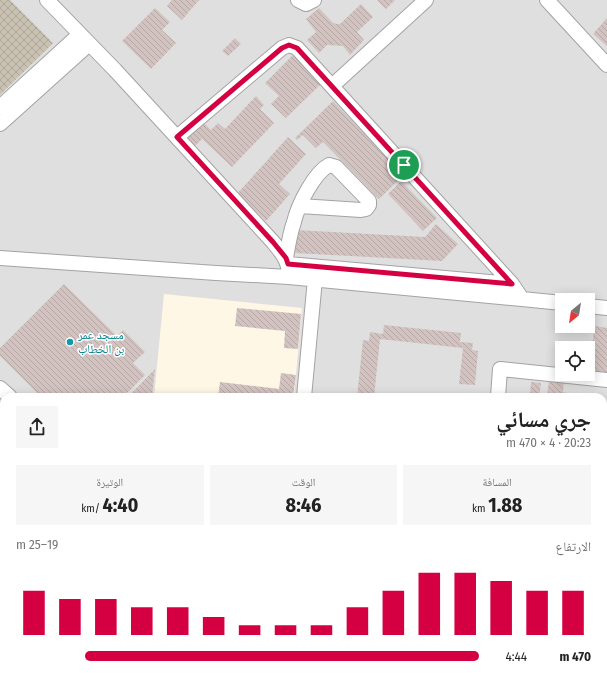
<!DOCTYPE html>
<html lang="ar">
<head>
<meta charset="utf-8">
<style>
	body { margin:0; font-family:"Fira Sans Condensed","Noto Naskh Arabic",sans-serif; background:#f6f6f6; color:#222; direction:rtl; height:100vh; display:flex; flex-direction:column; font-size:15px; white-space:nowrap }
	* { box-sizing:border-box; margin:0 }
	p { font-size:13px; color:#767676 }
	.icon { flex:none; width:22px; height:22px; fill:none; stroke:currentColor; stroke-width:2; stroke-linecap:round; stroke-linejoin:round }
	.map { position:relative; flex:1; overflow:hidden; direction:ltr }
	.panel { position:absolute; left:0px; top:393px; width:607px; height:286px; display:flex; flex-direction:column; background:#fff; border-radius:12px 12px 0 0; box-shadow:0 2px 10px #0003; direction:rtl }
	.panel>* { flex:none }
	.needle { width:26px; rotate:210deg }
	.tools { position:absolute; left:555px; top:293px; display:grid; gap:8px }
	.tools a { display:grid; place-items:center; width:40px; height:40px; border-radius:0px; background:#fff; box-shadow:0 2px 10px #0003; font-size:20px }
	.pin { position:absolute; display:grid; place-items:center; width:34px; height:34px; color:#fff; margin:-17px; border:2px solid #fff; border-radius:50%; box-shadow:0 1px 4px #0007 }
	.round { display:grid; place-items:center; flex:none; width:42px; height:42px; border-radius:0px; background:#f6f6f6 }
	.head { display:flex; align-items:center; justify-content:space-between; height:68px; padding:0 16px }
	h1 { font-size:22px; font-weight:700; line-height:30px }
	.metrics { display:grid; grid-template-columns:repeat(3,1fr); gap:6px; height:68px; padding:4px 16px }
	.metrics div { display:grid; align-content:center; border-radius:0px; background:#f6f6f6; text-align:center }
	.metrics b { font-size:20px; font-weight:700 }
	.metrics small { font-size:11px; font-weight:400 }
	.metrics p { font-size:11px }
	.chart { height:112px; padding:8px 16px }
	.chart p { display:flex; justify-content:space-between }
	.chart svg { width:100%; height:72px; margin-top:4px; stroke:#d40042; stroke-width:6 }
	ul { padding:0 16px; list-style:none; font-size:13px }
	li { display:grid; grid-template-columns:64px 48px 1fr; align-items:center; height:30px }
	li i { height:10px; border-radius:5px; background:#d40042 }
	.map>svg:first-child { display:block }
	.residential { fill:#e0dfdf; fill-rule:evenodd }
	.industrial { fill:#ead9ec }
	.education { fill:#fff7e5 }
	.construction { fill:url(#construction-cross-hatch) }
	.building { fill:url(#building-back-hatch) }
	.lines { fill:none; stroke-linecap:round; stroke-linejoin:round }
	.minor-casing { stroke:#a3a3a3; stroke-width:16 }
	.major-casing { stroke:#a03900; stroke-width:20 }
	.minor { stroke:#fff; stroke-width:14 }
	.major { stroke:#ffb9a1; stroke-width:18 }
	.route-casing { stroke:#fff; stroke-width:8 }
	.route { stroke:#d40042; stroke-width:5 }
	.culture-dot { fill:#0f9aa8; stroke:#fff; stroke-width:1.5 }
	.labels { text-anchor:middle; dominant-baseline:central; stroke-width:3; stroke-linejoin:round; paint-order:stroke }
	.culture-label { font-size:12px; fill:#0d838f; stroke:#fff; text-anchor:start }
</style>
</head>
<body>
<div class="map">
<svg width="607" height="679" viewBox="0 0 607 679">
	<defs>
		<pattern id="construction-cross-hatch" width="8" height="8" patternUnits="userSpaceOnUse"><rect width="8" height="8" fill="#c9c2b2"/><path d="M0 0l8 8M0 8l8-8" fill="none" stroke="#aca699"/></pattern>
		<pattern id="building-back-hatch" width="6" height="6" patternUnits="userSpaceOnUse"><rect width="6" height="6" fill="#d3c3c0"/><path d="M-1 5l2 2M0 0l6 6M5-1l2 2" fill="none" stroke="#b5a7a5"/></pattern>
	</defs>
	<rect width="100%" height="100%" fill="#f3ece8"/>
	<path class="residential" d="M0,0H607V679H174L170,675H603V397H4V523L0,519ZM562,300H588V326H562ZM562,348H588V374H562Z"/>
	<path class="industrial" d="M0,450L4,454V675H232L236,679H0Z"/>
	<path class="education" d="M164,294L302,308L294,397H154Z"/>
	<path class="construction" d="M0,0H10L53,43L0,95Z"/>
	<path class="building" d="M172,0H199L182,20L167,6Z
		M377,0H395L386,9Z
		M361,4L373,17L357,32L364,40L350,55L343,46L327,45L319,53L307,40L316,32L306,19L319,8L333,23L337,24H340Z
		M155,8L170,22L162,30L176,43L151,69L122,41Z
		M607,18V46L593,34Z
		M235,38L241,44L228,56L222,51Z
		M293,55L321,84L286,118L271,104L279,96L265,83Z
		M256,96L264,105L260,109L274,123L232,167L202,139L194,147L186,139L202,121L211,130L218,123L225,129Z
		M333,101L404,175L379,199L323,142L316,148L303,135L297,140L295,138Z
		M288,137L306,154L279,184L290,194L266,221L237,194Z
		M401,181L437,218L423,231L388,194Z
		M436,224L458,244L442,261L295,253L296,230L425,237Z
		M64,284L117,336L123,330L145,352L133,363L145,375L123,397H41L0,356V348Z
		M237,308L301,314L298,349L284,348L285,331L235,326Z
		M384,325L461,333L460,342L473,343L472,350L478,351L475,385L459,384L463,348L380,339L374,397H357L363,340L369,341L370,332L383,334Z
		M595,326L607,328V373L588,370Z
		M155,369L152,396L128,397Z
		M281,373L296,375L293,397H218L220,382L279,389Z
		M549,379L564,380L563,392L567,393V397H547Z
		M531,382L541,383L539,397H526V394H530Z
		M603,418L607,419V425L603,424Z
		M603,433H607V448H603Z
		M0,671L4,675L9,679H0Z"/>
	<g class="lines">
		<defs>
			<path id="minor" d="M298,0L306,4L314,0
				M547,0L607,65
				M332,86L426,0
				M0,107L80,34
				M0,124L89,44
				M177,137L282,48L289,45L297,48L512,284L522,299L289,277
				M0,258L216,273L289,277C290,262 282,253 273,242L115,70L47,0
				M286,258C288,246 290,233 294,222C298,205 314,173 329,165L336,167L369,201V205L366,209L361,210L300,206
				M288,264L512,284
				M522,299L562,303
				M588,306L607,308
				M0,388L10,397
				M304,397L315,279
				M498,397L500,369L607,380
				M603,576L607,577
				M300,675L304,679
				M469,679L470,675"/>
			<path id="major" d="M0,418L4,422
				M0,435L4,439
				M247,675L251,679
				M263,675L267,679"/>
		</defs>
		<use href="#minor" class="minor-casing"/>
		<use href="#major" class="major-casing"/>
		<use href="#minor" class="minor"/>
		<use href="#major" class="major"/>
	</g>
	<g class="lines">
		<defs>
			<path id="route" d="M289,45L297,48L512,284L288,264L286,258L273,242L177,137L282,48Z"/>
		</defs>
		<use href="#route" class="route-casing"/>
		<use href="#route" class="route"/>
	</g>
	<circle class="culture-dot" cx="70" cy="342" r="4"/>
	<g class="labels">
		<g class="culture-label">
			<text x="78" y="335">مسجد عمر<tspan x="78" dy="14">بن الخطاب</tspan></text>
		</g>
	</g>
</svg>
<div class="tools">
<a><svg class="needle" viewBox="-14 -14 28 28"><path d="M0-13l5 13h-10z" fill="#e53935"/><path d="M0 13l5-13h-10z" fill="#767676"/></svg></a>
<a><svg class="icon" aria-label="locate" viewBox="0 0 24 24"><circle cx="12" cy="12" r="6"/><path d="M12 2v4M12 18v4M2 12h4M18 12h4"/></svg></a>
</div>
<div class="pin" style="left:404px;top:165px;background:#1e9e55"><svg class="icon" aria-label="arrive" viewBox="0 0 24 24"><path d="M6 21V4h12l-3 4 3 4H6"/></svg></div>
<section class="panel">
<div class="head"><div><h1>جري مسائي</h1><p>20:23 · 4 × 470 m</p></div><a class="round"><svg class="icon" aria-label="share" viewBox="0 0 24 24"><path d="M12 15V3M7 8l5-5 5 5M5 13v7h14v-7"/></svg></a></div>
<div class="metrics">
<div><p>المسافة</p><b>1.88<small> km</small></b></div>
<div><p>الوقت</p><b>8:46</b></div>
<div><p>الوتيرة</p><b>4:40<small> /km</small></b></div>
</div>
<div class="chart"><p><span>الارتفاع</span>19–25 m</p>
<svg viewBox="0 0 160 44" preserveAspectRatio="none"><path d="M5 44V17M15 44V22M25 44V22M35 44V27M45 44V27M55 44V33M65 44V38M75 44V38M85 44V38M95 44V27M105 44V17M115 44V6M125 44V6M135 44V11M145 44V17M155 44V17"/></svg>
</div>
<ul>
<li><b>470 m</b>4:44<i style="width:85%"></i></li>
</ul>
</section>
</div>
</body>
</html>
